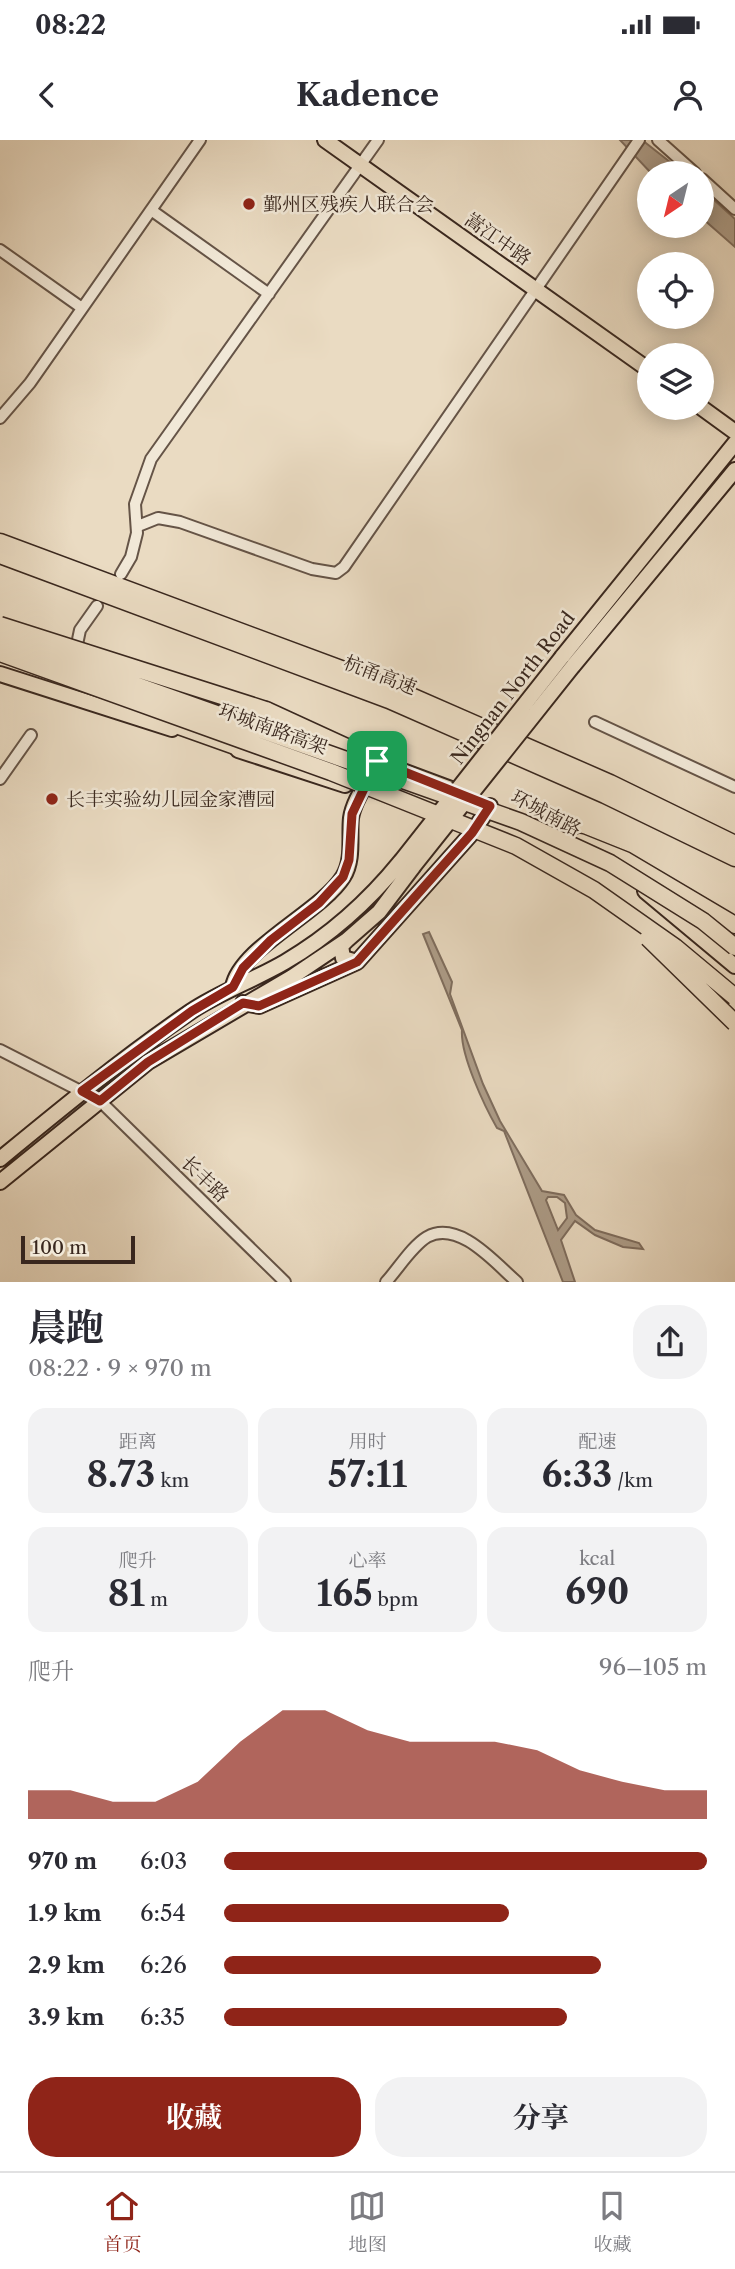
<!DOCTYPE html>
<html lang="zh">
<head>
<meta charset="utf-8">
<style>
	body { margin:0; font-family:"Libre Caslon Text","Noto Serif SC",serif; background:#f2f2f3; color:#2b2b33; height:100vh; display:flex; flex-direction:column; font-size:26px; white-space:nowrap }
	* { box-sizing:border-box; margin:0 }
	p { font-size:23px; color:#7c7c81 }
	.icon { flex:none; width:38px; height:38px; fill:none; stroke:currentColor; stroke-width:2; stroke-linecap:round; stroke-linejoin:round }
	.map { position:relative; height:1142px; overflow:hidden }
	.side { display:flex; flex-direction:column; background:#fff; flex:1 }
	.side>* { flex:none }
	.needle { width:46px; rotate:215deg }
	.tools { position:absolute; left:637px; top:21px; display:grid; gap:14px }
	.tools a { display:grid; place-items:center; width:77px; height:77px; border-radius:50%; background:#fff; box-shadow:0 4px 18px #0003; font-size:35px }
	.scale { position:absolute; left:21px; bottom:18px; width:114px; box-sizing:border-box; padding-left:7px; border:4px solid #39271e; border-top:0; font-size:19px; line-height:24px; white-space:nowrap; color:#39271e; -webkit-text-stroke:5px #f1e8d7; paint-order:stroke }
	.pin { position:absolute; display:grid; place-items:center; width:60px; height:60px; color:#fff; margin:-30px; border-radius:14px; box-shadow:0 4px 10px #0006 }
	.round { display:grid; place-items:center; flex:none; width:74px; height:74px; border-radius:28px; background:#f2f2f3 }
	.head { display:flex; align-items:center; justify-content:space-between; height:119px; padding:0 28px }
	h1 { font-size:38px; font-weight:700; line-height:52px }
	.stats { display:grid; grid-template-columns:repeat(3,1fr); gap:10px; height:119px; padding:7px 28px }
	.stats div { display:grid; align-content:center; border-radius:18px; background:#f2f2f3; text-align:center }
	.stats b { font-size:35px; font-weight:700 }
	.stats small { font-size:19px; font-weight:400 }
	.stats p { font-size:19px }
	.chart { height:196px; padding:14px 28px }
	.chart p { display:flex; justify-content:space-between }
	.chart svg { width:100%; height:126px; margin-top:7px; fill:#8f2418; opacity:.7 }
	.primary-button { display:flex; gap:14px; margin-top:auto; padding:14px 28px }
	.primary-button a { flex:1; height:80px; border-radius:28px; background:#8f2418; color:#fff; font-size:28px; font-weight:700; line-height:80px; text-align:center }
	.primary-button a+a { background:#f2f2f3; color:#2b2b33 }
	ul { padding:0 28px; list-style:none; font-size:23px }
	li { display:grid; grid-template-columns:112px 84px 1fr; align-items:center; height:52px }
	li i { height:18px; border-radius:9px; background:#8f2418 }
	.status { display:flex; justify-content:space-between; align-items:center; height:49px; padding:0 35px; background:#fff; direction:ltr }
	.status svg { height:19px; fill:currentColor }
	header { display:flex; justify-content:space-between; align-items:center; height:91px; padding:0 28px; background:#fff; font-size:32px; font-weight:700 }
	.menu { display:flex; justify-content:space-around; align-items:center; height:98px; border-top:2px solid #e1e1e2; background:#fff; font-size:19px; color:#7c7c81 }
	.menu a { display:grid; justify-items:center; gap:4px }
	.menu .active { color:#8f2418 }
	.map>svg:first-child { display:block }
	.water { fill:#ae9e8a; stroke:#7f6e5f; stroke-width:2; fill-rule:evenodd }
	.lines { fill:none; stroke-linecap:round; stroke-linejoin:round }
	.minor-casing { stroke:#655447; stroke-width:14 }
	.major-casing { stroke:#39271e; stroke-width:18 }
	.highway-casing { stroke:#39271e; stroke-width:19 }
	.minor { stroke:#f1e8d7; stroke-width:10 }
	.major { stroke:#eadbc2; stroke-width:14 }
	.highway { stroke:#eadbc2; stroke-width:16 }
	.major-bridge-casing { stroke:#39271e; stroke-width:18; stroke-linecap:butt }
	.highway-bridge-casing { stroke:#39271e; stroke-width:19; stroke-linecap:butt }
	.major-bridge { stroke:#eadbc2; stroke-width:14 }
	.highway-bridge { stroke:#eadbc2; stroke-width:16 }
	.route-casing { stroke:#fff; stroke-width:14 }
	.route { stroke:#8f2418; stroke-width:9 }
	.poi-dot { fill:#8f2418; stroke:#f1e8d7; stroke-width:2.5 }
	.labels { text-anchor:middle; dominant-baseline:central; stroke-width:5; stroke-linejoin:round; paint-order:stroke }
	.poi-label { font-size:19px; fill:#39271e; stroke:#f1e8d7; text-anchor:start }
	.street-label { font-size:19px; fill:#39271e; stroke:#f1e8d7 }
</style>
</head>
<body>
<div class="status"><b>08:22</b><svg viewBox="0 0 49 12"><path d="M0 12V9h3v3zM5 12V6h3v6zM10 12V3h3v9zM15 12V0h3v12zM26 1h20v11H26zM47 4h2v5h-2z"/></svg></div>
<header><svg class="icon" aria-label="back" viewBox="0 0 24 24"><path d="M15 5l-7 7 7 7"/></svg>Kadence<svg class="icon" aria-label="person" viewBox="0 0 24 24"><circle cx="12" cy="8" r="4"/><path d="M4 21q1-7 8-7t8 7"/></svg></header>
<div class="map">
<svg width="735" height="1142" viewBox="0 0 735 1142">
	<rect width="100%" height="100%" fill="#eadbc2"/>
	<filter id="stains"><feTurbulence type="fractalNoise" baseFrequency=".00286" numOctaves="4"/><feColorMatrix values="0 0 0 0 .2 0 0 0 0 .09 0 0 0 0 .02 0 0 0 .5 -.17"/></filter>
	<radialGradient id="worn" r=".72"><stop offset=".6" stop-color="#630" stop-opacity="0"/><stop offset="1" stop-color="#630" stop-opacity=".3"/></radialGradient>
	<path class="water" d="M620,0H642L684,33H651Z
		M702,49L735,79V107L702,78Z
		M429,792L452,842L450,854L483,944L500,981L542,1051L564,1055L576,1075L595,1090L639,1103L643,1109L623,1107L595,1095L575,1081L561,1100L575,1142H563L504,991L497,988C485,967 460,915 462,890L423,794ZM548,1057H557L565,1063L567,1078L558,1090L546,1060Z"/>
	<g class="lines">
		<defs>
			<path id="minor" d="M658,0L695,33
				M702,39L735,69
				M151,70L269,154
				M0,110L82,168
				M0,278L30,243L200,0
				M138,386L158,378L180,382L312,429L336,433L344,427L639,0
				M121,434L131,417L137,393L135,364L151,319L378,0
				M75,514L80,490L97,466
				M595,582L735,647
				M0,639L31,595
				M0,910L100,961L285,1142
				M386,1142C398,1129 412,1106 427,1097C459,1079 496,1124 517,1142"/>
			<path id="major" d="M325,0L649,230
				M702,268L735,292
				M562,517L735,303
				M573,526L735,330
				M0,534L172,589
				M154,541L240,574
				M272,586L322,602
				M238,610L345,645
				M368,618L467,655
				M645,751L735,826
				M357,822L472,693L490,666
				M233,847C240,808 321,772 343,737C354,720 349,696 351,678C353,664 362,650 369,638
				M243,863L259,866L357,822L343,818L341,806L347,800
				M0,1019C62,968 124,917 190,872C220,852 254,840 285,822C331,795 367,763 401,721
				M0,1042L148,922L292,837L347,800L379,772L413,727"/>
			<path id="highway" d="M0,402L395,549L610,643L735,704
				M0,415L389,560L605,655L735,718
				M266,570L377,621
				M162,580L249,611
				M580,702L625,720L735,785"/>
		</defs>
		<use href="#minor" class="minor-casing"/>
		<use href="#major" class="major-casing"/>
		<use href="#highway" class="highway-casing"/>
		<use href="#minor" class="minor"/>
		<use href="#major" class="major"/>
		<use href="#highway" class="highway"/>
		<defs>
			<path id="major-bridge" d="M401,721L562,517
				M413,727L573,526"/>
			<path id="highway-bridge" d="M0,485L266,570
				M0,497L521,682L610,723L703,781L735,807
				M0,513L331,632L516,706L594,750L675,807L735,857
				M648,798L735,883"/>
		</defs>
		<use href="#major-bridge" class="major-bridge-casing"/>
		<use href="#highway-bridge" class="highway-bridge-casing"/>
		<use href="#major-bridge" class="major-bridge"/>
		<use href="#highway-bridge" class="highway-bridge"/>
	</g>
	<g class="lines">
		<defs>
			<path id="route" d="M377,621L490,666L472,693L357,822L259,866L243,863L148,922L100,961L82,951L192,871L233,847L243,828L271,800L319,763L343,737L349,720L352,674Z"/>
		</defs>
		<use href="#route" class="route-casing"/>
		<use href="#route" class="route"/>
	</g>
	<g class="poi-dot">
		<circle cx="249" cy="64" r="7"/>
		<circle cx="52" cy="659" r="7"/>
	</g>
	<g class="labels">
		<g class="poi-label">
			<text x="263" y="64">鄞州区残疾人联合会</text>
			<text x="66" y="659">长丰实验幼儿园金家漕园</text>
		</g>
		<g class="street-label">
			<text transform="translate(498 99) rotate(35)">嵩江中路</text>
			<text transform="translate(380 535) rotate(21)">杭甬高速</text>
			<text transform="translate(513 548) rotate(-52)">Ningnan North Road</text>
			<text transform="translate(273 589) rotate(20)">环城南路高架</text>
			<text transform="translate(546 673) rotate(28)">环城南路</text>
			<text transform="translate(205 1039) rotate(44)">长丰路</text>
		</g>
	</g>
	<rect width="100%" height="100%" filter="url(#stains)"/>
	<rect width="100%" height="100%" fill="url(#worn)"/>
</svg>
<div class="tools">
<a><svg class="needle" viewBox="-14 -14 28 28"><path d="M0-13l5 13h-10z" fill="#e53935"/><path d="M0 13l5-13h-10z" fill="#7c7c81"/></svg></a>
<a><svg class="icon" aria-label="locate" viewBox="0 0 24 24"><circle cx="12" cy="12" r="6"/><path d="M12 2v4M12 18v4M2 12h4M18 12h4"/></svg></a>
<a><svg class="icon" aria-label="layers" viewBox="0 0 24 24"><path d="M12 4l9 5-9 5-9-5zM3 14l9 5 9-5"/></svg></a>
</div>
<div class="scale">100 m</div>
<div class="pin" style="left:377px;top:621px;background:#1e9e55"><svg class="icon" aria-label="arrive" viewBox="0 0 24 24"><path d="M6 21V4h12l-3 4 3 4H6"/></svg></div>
</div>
<section class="side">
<div class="head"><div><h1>晨跑</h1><p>08:22 · 9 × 970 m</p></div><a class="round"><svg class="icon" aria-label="share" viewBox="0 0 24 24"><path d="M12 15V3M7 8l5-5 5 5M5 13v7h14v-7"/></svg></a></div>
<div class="stats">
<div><p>距离</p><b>8.73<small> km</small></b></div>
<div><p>用时</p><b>57:11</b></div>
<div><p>配速</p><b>6:33<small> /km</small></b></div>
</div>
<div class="stats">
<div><p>爬升</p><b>81<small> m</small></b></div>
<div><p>心率</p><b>165<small> bpm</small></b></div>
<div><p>kcal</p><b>690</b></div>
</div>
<div class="chart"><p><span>爬升</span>96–105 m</p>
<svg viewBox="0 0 160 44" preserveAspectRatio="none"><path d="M0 44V34L10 34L20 38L30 38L40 31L50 17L60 6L70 6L80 13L90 17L100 17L110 17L120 20L130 27L140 31L150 34L160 34V44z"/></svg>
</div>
<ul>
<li><b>970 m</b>6:03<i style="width:100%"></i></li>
<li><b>1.9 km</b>6:54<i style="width:59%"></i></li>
<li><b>2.9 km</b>6:26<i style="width:78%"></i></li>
<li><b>3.9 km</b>6:35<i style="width:71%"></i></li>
</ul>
<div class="primary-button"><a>收藏</a><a>分享</a></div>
</section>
<nav class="menu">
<a class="active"><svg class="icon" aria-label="home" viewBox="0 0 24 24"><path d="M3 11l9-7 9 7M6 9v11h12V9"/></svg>首页</a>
<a><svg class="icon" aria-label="map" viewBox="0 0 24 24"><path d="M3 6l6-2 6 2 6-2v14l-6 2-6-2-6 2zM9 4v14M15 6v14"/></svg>地图</a>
<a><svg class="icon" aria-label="saved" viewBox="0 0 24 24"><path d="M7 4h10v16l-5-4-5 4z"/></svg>收藏</a>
</nav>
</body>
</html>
